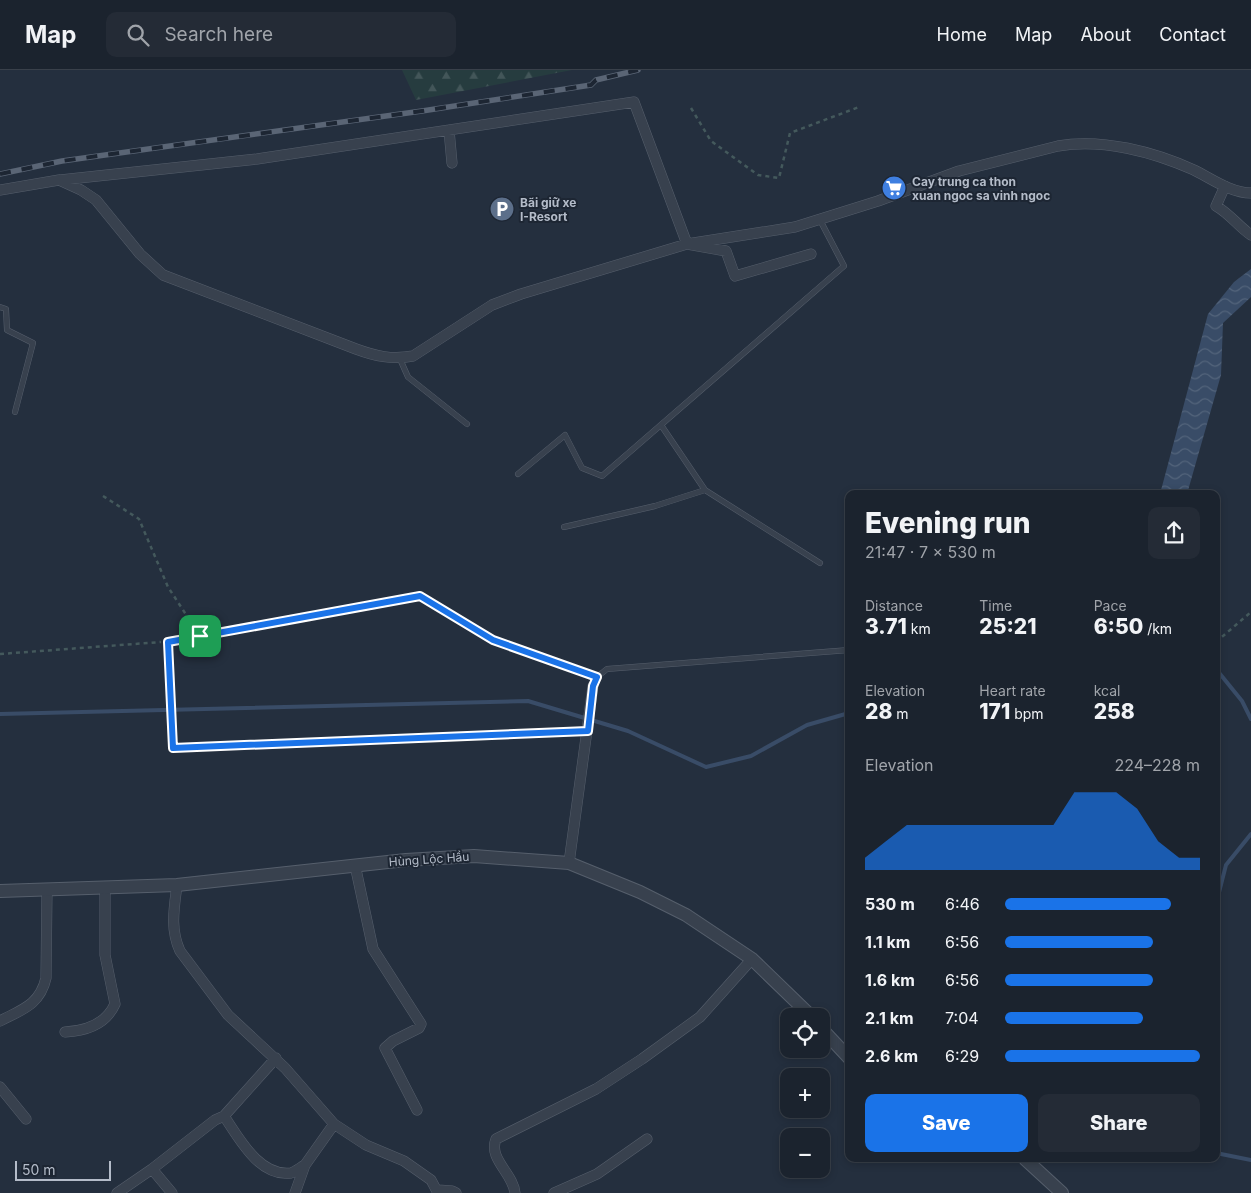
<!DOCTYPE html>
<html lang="en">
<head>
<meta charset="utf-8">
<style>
	body { margin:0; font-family:Inter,sans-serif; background:#242b36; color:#f1f3f6; height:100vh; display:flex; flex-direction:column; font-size:19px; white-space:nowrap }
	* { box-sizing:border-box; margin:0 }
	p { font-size:16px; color:#a0a4aa }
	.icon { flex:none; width:28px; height:28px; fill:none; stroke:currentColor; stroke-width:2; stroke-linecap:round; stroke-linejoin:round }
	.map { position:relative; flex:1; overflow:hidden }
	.sheet { position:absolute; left:845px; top:420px; width:375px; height:672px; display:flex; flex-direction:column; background:#1b232e; border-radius:10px; box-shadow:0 2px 8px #0003,0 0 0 1px #39404a }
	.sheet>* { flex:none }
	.controls { position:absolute; left:780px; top:938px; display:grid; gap:10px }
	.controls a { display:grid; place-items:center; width:50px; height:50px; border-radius:10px; background:#1b232e; box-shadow:0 2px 8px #0003,0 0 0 1px #39404a; font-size:25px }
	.scale { position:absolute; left:15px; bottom:12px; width:96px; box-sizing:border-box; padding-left:5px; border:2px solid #b4bcc9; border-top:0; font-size:14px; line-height:18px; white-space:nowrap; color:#b4bcc9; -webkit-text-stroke:4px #1d2633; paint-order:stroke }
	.pin { position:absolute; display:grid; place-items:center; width:42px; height:42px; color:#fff; margin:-21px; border-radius:10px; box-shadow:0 2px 8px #0006 }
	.round { display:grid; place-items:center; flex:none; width:52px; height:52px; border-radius:10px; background:#242b36 }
	.headline { display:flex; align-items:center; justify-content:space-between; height:85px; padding:0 20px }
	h1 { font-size:28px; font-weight:800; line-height:38px }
	.stats { display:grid; grid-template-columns:repeat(3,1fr); gap:8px; height:85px; padding:5px 20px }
	.stats div { display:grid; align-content:center }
	.stats b { font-size:21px; font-weight:800 }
	.stats small { font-size:14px; font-weight:400 }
	.stats p { font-size:14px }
	.chart { height:140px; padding:10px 20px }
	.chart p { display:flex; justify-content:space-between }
	.chart svg { width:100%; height:90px; margin-top:5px; fill:#1a73e8; opacity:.7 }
	.action { display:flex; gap:10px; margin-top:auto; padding:10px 20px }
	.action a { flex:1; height:58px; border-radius:10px; background:#1a73e8; color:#fff; font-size:20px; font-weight:800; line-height:58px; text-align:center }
	.action a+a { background:#242b36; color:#f1f3f6 }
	ul { padding:0 20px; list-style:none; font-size:16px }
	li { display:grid; grid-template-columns:80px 60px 1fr; align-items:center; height:38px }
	li i { height:12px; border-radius:6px; background:#1a73e8 }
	header { display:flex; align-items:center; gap:30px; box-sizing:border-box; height:70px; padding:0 25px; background:#1b232e; border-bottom:1px solid #39404a }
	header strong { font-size:24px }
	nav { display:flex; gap:28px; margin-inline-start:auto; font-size:18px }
	.search { width:350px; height:45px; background:#242b36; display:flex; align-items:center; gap:12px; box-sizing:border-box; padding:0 18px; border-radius:10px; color:#a0a4aa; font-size:19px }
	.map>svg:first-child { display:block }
	.forest { fill:url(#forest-firs) }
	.water { fill:url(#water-waves) }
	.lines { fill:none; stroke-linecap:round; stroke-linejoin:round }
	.stream { stroke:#394c67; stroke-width:4 }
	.service-casing { stroke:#565f6c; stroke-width:6 }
	.minor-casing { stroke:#565f6c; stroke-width:11 }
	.tertiary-casing { stroke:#565f6c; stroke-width:14 }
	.path { stroke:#44595c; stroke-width:2.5; stroke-dasharray:4 4; stroke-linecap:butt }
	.service { stroke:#38414e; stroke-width:5 }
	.minor { stroke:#38414e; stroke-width:10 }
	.tertiary { stroke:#38414e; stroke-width:12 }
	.rail-casing { stroke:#5a6575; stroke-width:5.5 }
	.rail { stroke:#1d2633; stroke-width:4; stroke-dasharray:11; stroke-linecap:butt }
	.route-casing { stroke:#fff; stroke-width:10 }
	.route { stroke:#1a73e8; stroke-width:6 }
	.labels { text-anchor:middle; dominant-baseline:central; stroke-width:4; stroke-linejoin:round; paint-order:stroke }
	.poi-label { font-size:12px; font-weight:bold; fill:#b4bcc9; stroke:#1d2633; text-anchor:start }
	.street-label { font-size:12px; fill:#b4bcc9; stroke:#1d2633 }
</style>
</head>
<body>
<header>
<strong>Map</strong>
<div class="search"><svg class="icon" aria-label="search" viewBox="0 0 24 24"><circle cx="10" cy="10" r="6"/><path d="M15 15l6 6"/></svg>Search here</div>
<nav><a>Home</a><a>Map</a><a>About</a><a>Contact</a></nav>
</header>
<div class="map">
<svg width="1251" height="1123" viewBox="0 0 1251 1123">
	<defs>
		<pattern id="forest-firs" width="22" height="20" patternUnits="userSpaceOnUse" patternTransform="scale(1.25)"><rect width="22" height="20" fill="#263c3f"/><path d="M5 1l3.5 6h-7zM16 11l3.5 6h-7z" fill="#435659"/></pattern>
		<pattern id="water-waves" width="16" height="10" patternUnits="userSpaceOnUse" patternTransform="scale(1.25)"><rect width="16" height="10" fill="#394c67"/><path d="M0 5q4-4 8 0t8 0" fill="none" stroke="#53647b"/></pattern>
	</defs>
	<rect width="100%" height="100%" fill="#242f3e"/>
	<path class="forest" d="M402,0H572L416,30Z"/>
	<path class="water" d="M1251,199V227L1223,253L1221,305L1187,424H1160L1208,244L1234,212Z"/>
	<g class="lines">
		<path class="stream" d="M1216,599L1242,631L1251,649
			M0,644L528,631L628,661L706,697L751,686L807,655L849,643
			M1216,834L1226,795L1251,764
			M1216,1083L1251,1090"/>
		<defs>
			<path id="service" d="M0,237L6,239L7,260L33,273L15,342
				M400,289L408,307L467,354
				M661,355L705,420L820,493
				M518,404L565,365L582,398L602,406L844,196L820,150
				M564,457L655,436L705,420
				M168,572L173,678L588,661
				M593,616L597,607L607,599L849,580"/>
			<path id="minor" d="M449,60L452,93
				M60,110L257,89L634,32L687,174L726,181L735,206L811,184
				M1225,116L1216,136C1230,144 1238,156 1251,165
				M0,120L59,110L81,120L96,130L140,184L163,205L356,279C375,286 392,290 413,286L492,235L521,224L687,174L795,157L878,131L959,101L1058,76C1102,68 1154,82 1194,100C1212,109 1231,123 1251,123
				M569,793L593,616
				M355,795L373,879L421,954L419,958L393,971L385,978L417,1040
				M177,815C174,839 170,859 180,881L228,945L285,998L334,1054L366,1075L404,1091L431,1110L438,1123
				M0,951C21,940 40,935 46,908L47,820
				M65,962C86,961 106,954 115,934L105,885V817
				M0,1017L26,1049
				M224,1046C239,1068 259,1107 291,1103C295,1102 301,1097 305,1095
				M152,1099L172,1123
				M438,1120L452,1121L456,1123
				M117,1123L152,1099L215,1050L224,1046L276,988
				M295,1123L305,1095L334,1054
				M515,1123C513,1103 488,1089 496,1069L596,1019L642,989L700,947L752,889
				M554,1123L597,1104L647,1069"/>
			<path id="tertiary" d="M0,821L177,815L406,790L474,786L569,793L640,822L686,845L752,889L811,946
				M821,958L849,988
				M1025,1089L1062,1123"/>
		</defs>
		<use href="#service" class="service-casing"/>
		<use href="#minor" class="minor-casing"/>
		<use href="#tertiary" class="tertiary-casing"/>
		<path class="path" d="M691,38L711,71L758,105L779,108L790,63L859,37
			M103,426L139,449L168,517L200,566
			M176,570L420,526L493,570L591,605
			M1216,572L1251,542
			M0,584L161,572"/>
		<use href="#service" class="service"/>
		<use href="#minor" class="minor"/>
		<use href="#tertiary" class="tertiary"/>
		<defs>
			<path id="rail" d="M0,104L62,91L422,41L591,15L596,10L638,0"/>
		</defs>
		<use href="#rail" class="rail-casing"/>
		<use href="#rail" class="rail"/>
	</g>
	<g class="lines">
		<defs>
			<path id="route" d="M420,526L493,570L597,607L593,616L588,661L173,678L168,572Z"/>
		</defs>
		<use href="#route" class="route-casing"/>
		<use href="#route" class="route"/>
	</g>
	<defs>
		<symbol id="supermarket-disc" viewBox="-11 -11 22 22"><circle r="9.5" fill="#3f7fe0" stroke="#1d2633"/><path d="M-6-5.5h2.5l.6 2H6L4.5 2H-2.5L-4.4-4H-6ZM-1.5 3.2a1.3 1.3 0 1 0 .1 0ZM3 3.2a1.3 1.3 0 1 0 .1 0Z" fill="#fff"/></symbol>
		<symbol id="parking-disc" viewBox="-11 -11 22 22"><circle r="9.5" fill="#5c6f8a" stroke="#1d2633"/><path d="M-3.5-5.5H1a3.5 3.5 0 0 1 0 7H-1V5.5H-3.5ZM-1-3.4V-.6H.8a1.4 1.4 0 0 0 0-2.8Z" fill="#fff"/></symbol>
	</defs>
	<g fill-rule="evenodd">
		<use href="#supermarket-disc" x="880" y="104" width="28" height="28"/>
		<use href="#parking-disc" x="488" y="125" width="28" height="28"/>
	</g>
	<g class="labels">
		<g class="poi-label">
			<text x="912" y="111">Cay trung ca thon<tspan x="912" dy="14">xuan ngoc sa vinh ngoc</tspan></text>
			<text x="520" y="132">Bãi giữ xe<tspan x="520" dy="14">I-Resort</tspan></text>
		</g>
		<g class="street-label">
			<text transform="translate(429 789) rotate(-4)">Hùng Lộc Hầu</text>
		</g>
	</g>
</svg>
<div class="controls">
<a><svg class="icon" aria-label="locate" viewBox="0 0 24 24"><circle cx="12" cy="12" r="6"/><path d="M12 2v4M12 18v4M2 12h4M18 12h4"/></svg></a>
<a>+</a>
<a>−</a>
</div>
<div class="scale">50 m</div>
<div class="pin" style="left:200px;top:566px;background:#1e9e55"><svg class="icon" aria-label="arrive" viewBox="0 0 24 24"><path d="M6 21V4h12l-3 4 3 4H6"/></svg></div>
<section class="sheet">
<div class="headline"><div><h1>Evening run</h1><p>21:47 · 7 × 530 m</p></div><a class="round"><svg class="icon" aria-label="share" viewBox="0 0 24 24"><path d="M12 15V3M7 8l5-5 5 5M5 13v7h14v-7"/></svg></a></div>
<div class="stats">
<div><p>Distance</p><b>3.71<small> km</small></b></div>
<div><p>Time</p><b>25:21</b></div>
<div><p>Pace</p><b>6:50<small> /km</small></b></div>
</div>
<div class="stats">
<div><p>Elevation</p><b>28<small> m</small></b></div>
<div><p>Heart rate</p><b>171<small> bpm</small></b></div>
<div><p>kcal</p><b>258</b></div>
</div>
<div class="chart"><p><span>Elevation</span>224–228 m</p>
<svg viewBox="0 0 160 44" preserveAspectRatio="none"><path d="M0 44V38L10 30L20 22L30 22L40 22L50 22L60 22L70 22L80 22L90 22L100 6L110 6L120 6L130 14L140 30L150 38L160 38V44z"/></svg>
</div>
<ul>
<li><b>530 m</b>6:46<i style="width:85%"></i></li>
<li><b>1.1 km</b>6:56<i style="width:76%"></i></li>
<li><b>1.6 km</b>6:56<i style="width:76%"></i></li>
<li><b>2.1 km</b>7:04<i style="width:71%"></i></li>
<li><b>2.6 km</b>6:29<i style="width:100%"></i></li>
</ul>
<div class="action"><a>Save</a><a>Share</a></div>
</section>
</div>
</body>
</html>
